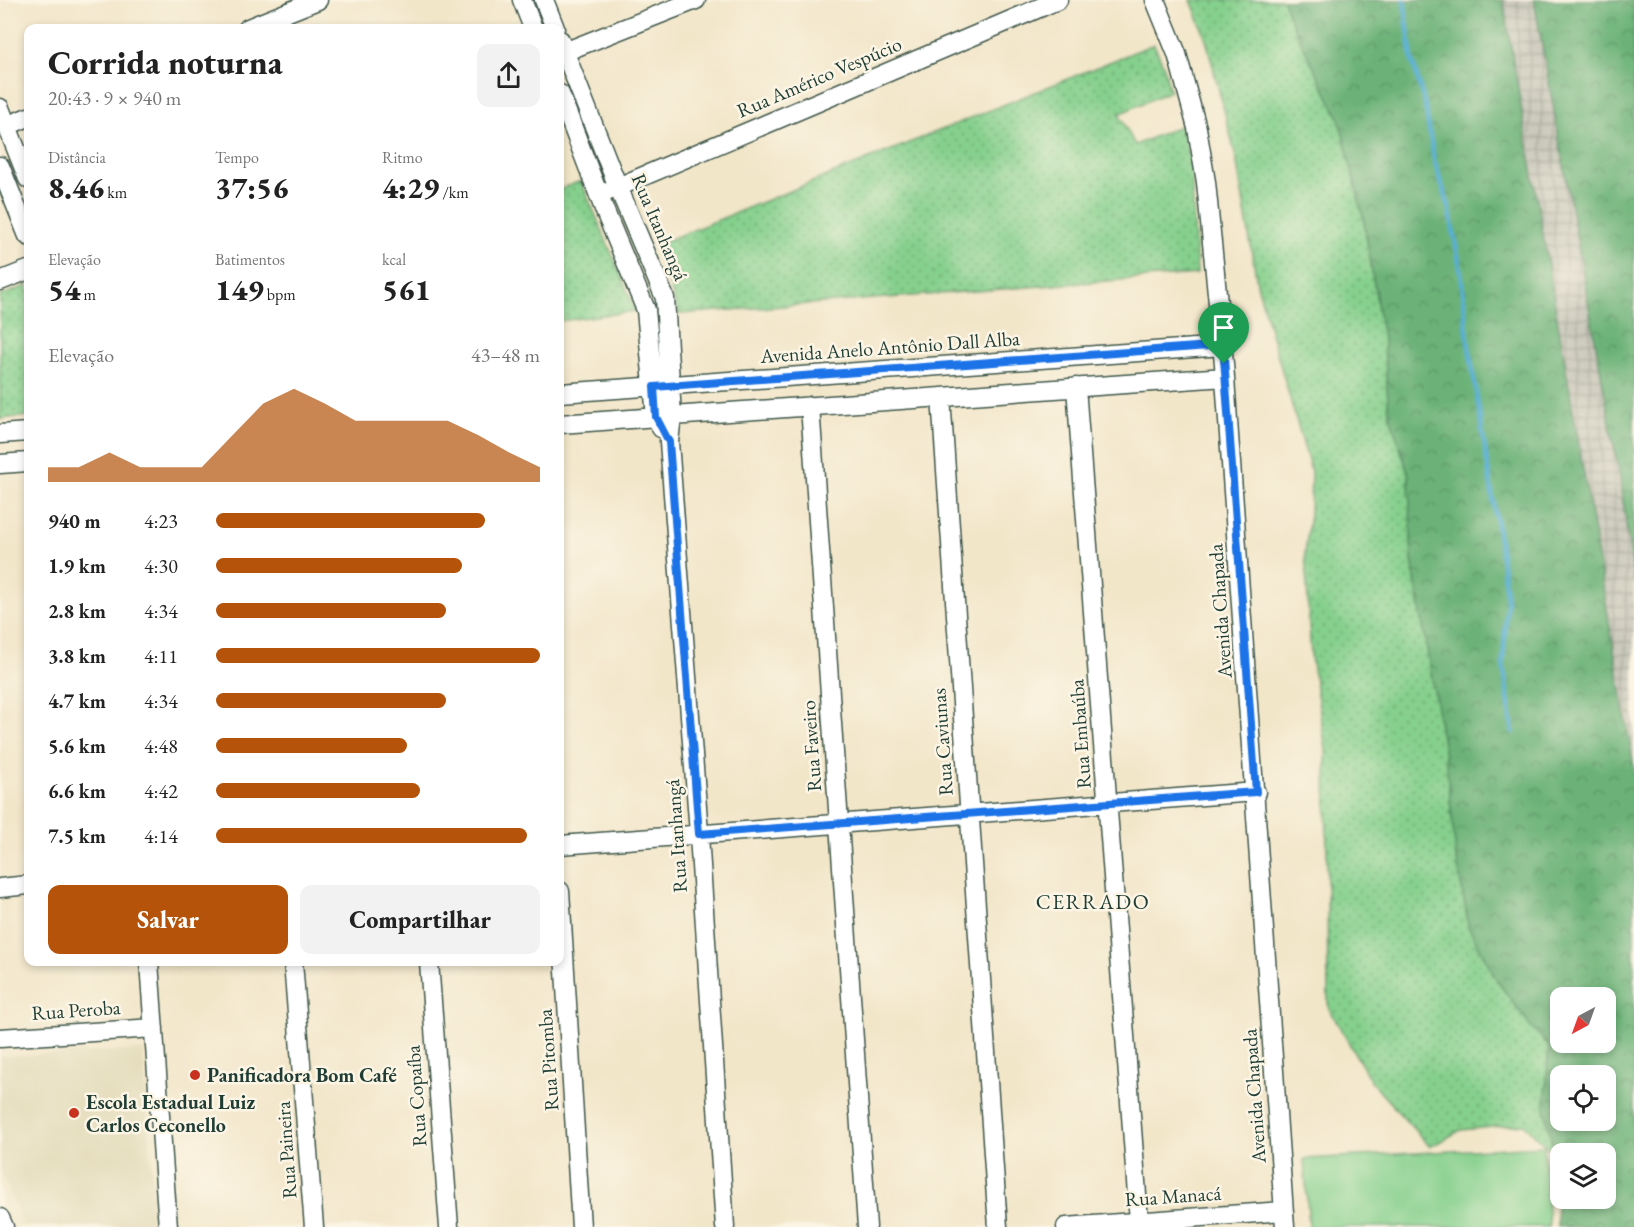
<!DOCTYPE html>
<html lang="pt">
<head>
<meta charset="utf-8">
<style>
	body { margin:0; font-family:"EB Garamond",serif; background:#f2f2f2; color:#222; height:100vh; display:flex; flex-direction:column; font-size:22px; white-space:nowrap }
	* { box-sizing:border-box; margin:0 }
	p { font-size:20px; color:#767676 }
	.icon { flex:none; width:33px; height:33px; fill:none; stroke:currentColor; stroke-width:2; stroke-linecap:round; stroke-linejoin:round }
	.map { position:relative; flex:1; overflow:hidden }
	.drawer { position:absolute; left:24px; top:24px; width:540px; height:942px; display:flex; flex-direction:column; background:#fff; border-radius:12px; box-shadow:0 3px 9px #0003 }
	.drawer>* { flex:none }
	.needle { width:39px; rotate:221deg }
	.fabs { position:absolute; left:1550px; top:987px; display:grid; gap:12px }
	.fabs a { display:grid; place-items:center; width:66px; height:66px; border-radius:12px; background:#fff; box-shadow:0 3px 9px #0003; font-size:30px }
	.pin { position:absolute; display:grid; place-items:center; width:51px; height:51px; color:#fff; margin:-62px -26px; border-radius:50% 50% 50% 0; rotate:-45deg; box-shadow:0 0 6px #0007 }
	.pin .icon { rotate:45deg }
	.round { display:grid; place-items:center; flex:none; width:63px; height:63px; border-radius:12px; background:#f2f2f2 }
	.overview { display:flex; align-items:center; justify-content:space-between; height:102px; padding:0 24px }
	h1 { font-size:33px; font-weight:800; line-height:45px }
	.figures { display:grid; grid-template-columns:repeat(3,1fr); gap:9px; height:102px; padding:6px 24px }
	.figures div { display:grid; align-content:center }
	.figures b { font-size:30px; font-weight:800 }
	.figures small { font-size:16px; font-weight:400 }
	.figures p { font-size:16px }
	.chart { height:168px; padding:12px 24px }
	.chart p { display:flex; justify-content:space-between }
	.chart svg { width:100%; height:108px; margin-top:6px; fill:#b45309; opacity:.7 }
	.action { display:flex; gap:12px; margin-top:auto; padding:12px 24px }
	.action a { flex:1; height:69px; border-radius:12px; background:#b45309; color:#fff; font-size:24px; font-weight:800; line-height:69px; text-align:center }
	.action a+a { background:#f2f2f2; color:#222 }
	ul { padding:0 24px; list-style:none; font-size:20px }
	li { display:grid; grid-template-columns:96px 72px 1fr; align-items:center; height:45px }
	li i { height:15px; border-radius:8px; background:#b45309 }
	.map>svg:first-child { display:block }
	.built { fill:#e3dbba }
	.industrial { fill:url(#industrial-grid) }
	.grass { fill:url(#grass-dots); stroke:#528660; stroke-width:1.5 }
	.forest { fill:url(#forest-crowns); stroke:#467856; stroke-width:1.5; fill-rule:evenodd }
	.park { fill:#86d08d; stroke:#528660; stroke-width:1.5 }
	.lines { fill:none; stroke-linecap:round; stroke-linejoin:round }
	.stream { stroke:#56afd3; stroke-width:4.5 }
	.minor-casing { stroke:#3f564a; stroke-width:21 }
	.minor { stroke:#fff; stroke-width:18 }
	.route-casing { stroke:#fff; stroke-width:12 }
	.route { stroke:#1a73e8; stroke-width:8 }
	.poi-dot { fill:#c8321e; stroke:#fcf5e5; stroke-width:2 }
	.labels { text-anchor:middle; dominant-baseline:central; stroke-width:5; stroke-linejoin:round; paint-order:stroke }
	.street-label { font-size:20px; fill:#1f3d34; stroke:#fcf5e5 }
	.poi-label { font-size:20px; font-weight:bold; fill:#1f3d34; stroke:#fcf5e5; text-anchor:start }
	.neighbourhood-label { font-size:21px; letter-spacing:1.5px; fill:#1f3d34; stroke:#fcf5e5 }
</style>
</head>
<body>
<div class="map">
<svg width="1634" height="1227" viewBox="0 0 1634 1227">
	<defs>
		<pattern id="industrial-grid" width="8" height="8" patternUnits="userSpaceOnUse" patternTransform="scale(1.5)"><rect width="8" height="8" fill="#c6c5b8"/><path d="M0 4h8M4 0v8" fill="none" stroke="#a0a196"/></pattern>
		<pattern id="grass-dots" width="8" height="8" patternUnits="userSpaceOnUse" patternTransform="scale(1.5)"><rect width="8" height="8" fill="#86d08d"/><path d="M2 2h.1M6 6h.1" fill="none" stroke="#6daa74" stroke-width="1.8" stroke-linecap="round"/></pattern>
		<pattern id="forest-crowns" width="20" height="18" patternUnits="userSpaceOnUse" patternTransform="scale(1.5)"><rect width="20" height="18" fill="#6cb278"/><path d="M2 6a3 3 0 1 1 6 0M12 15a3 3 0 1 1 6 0" fill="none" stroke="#589263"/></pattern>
	</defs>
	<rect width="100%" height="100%" fill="#fcf5e5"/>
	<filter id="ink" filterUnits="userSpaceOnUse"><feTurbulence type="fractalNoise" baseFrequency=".0167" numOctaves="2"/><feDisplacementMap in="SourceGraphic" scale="12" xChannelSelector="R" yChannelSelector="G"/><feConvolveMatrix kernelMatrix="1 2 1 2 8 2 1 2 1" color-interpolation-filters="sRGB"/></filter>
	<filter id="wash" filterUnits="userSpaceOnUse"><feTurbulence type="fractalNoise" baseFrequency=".008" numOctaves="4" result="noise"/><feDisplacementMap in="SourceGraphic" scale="24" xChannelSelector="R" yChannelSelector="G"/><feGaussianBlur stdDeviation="1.35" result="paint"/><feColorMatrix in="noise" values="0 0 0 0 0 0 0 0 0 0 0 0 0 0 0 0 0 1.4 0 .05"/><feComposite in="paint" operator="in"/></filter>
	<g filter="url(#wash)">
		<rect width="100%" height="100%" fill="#f2e6c9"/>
		<path class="built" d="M143,1050L156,1227H24L0,1170V1056Z"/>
		<path class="industrial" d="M1503,0H1634V767Z"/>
		<path class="grass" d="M1191,0H1283L1291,21L1339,118L1363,216L1384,345L1389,412L1409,475L1412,560L1446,761L1456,855L1469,928L1498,982L1529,1024L1549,1046L1545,1107L1554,1154L1524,1124L1461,1130L1430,1147L1372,1083L1328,1007L1326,750L1311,657L1305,553L1310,513L1311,471L1258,288L1236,158L1206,39Z
			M1154,44L1164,67L1170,91L1119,114L1135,145L1182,125L1191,167L1197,274L679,314L656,245Z
			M581,181L636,311L560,321V189Z
			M28,285V416L0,419V296Z"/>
		<path class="forest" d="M1283,0H1503L1634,767V1227H1557L1554,1154L1545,1107L1549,1046L1529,1024L1498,982L1469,928L1456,855L1446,761L1412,560L1409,475L1389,412L1384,345L1363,216L1339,118L1291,21ZM1560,998H1605V1042H1560ZM1560,1076H1605V1120H1560ZM1560,1154H1605V1198H1560Z
			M1534,0H1634V582L1620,479Z"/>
		<path class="park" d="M1544,1146L1549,1227H1309L1304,1159Z"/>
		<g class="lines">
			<path class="stream" d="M1404,0L1412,59L1425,105L1434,160L1449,207L1461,273L1468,341L1497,525L1507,602L1503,663L1513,732"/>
		</g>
	</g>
	<g filter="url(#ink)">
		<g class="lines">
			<defs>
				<path id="minor" d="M522,0L533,28
					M544,0L555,28
					M1155,0L1177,54L1197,128L1206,182L1224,364L1285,1227
					M248,28L318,0
					M560,40L618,187L665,298L672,416L669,442L698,820L725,1227
					M564,52L696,0
					M560,94L606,214L646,310L656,417L661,428
					M0,108L28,179
					M7,126L28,117
					M0,166L28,236
					M599,195L1058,0
					M0,281L28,270
					M1076,387L1139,1221
					M560,393L1223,346
					M941,397L998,1227
					M810,406L867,1227
					M560,424L1225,377
					M0,434L28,432
					M0,464L28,462
					M560,845L1256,792
					M0,888L28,885
					M560,891L581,1227
					M149,962L168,1227
					M293,962L314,1227
					M429,962L449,1227
					M0,1038L154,1028
					M0,1218L4,1227
					M1066,1227L1284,1211"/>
			</defs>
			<use href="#minor" class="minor-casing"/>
			<use href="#minor" class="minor"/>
		</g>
	</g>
	<g class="lines" filter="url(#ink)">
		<defs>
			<path id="route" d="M1223,345L1256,792L699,834L669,442L656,417L654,387Z"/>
		</defs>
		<use href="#route" class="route-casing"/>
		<use href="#route" class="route"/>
	</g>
	<g class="poi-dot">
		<circle cx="195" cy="1075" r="6"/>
		<circle cx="74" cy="1113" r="6"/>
	</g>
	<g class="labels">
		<g class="street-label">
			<text transform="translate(819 77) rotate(-23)">Rua Américo Vespúcio</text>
			<text transform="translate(660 227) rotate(67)">Rua Itanhangá</text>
			<text transform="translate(890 347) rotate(-4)">Avenida Anelo Antônio Dall Alba</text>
			<text transform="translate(1220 611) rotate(-94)">Avenida Chapada</text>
			<text transform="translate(1080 734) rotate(-94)">Rua Embaúba</text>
			<text transform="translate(942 742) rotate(-94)">Rua Caviunas</text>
			<text transform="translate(811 746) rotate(-94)">Rua Faveiro</text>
			<text transform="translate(676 836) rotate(-94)">Rua Itanhangá</text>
			<text transform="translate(76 1010) rotate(-4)">Rua Peroba</text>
			<text transform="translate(548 1060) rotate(-94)">Rua Pitomba</text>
			<text transform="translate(416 1096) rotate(-94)">Rua Copaíba</text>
			<text transform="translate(1254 1096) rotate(-94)">Avenida Chapada</text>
			<text transform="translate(286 1150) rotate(-94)">Rua Paineira</text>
			<text transform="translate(1173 1196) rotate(-4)">Rua Manacá</text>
		</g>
		<g class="poi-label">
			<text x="207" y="1075">Panificadora Bom Café</text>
			<text x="86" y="1102">Escola Estadual Luiz<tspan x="86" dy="23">Carlos Ceconello</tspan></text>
		</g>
		<g class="neighbourhood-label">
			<text x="1093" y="901">CERRADO</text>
		</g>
	</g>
</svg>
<div class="fabs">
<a><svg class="needle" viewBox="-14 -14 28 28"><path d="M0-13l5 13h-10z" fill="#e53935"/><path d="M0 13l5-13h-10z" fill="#767676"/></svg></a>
<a><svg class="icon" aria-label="locate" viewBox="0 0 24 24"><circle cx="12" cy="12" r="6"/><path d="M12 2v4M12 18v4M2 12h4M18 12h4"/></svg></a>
<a><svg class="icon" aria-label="layers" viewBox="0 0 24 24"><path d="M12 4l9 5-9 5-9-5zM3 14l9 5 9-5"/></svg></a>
</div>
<div class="pin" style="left:1224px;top:364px;background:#1e9e55"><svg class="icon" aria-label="arrive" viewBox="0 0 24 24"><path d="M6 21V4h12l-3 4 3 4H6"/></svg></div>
<section class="drawer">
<div class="overview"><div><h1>Corrida noturna</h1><p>20:43 · 9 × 940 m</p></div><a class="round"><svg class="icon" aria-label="share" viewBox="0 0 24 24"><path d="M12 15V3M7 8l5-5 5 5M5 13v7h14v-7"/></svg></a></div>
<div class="figures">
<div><p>Distância</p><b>8.46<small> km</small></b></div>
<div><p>Tempo</p><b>37:56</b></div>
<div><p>Ritmo</p><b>4:29<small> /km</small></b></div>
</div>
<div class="figures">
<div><p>Elevação</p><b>54<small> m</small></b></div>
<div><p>Batimentos</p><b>149<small> bpm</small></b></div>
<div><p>kcal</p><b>561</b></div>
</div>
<div class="chart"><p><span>Elevação</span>43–48 m</p>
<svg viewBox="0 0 160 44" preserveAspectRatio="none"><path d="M0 44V38L10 38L20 32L30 38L40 38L50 38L60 25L70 12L80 6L90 12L100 19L110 19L120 19L130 19L140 25L150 32L160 38V44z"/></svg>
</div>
<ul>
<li><b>940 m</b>4:23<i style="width:83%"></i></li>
<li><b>1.9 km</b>4:30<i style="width:76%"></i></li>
<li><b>2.8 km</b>4:34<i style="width:71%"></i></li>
<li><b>3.8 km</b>4:11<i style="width:100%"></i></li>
<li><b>4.7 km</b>4:34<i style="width:71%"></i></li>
<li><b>5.6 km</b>4:48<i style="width:59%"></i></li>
<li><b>6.6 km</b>4:42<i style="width:63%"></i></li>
<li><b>7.5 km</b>4:14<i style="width:96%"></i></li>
</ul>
<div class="action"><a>Salvar</a><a>Compartilhar</a></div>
</section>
</div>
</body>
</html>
